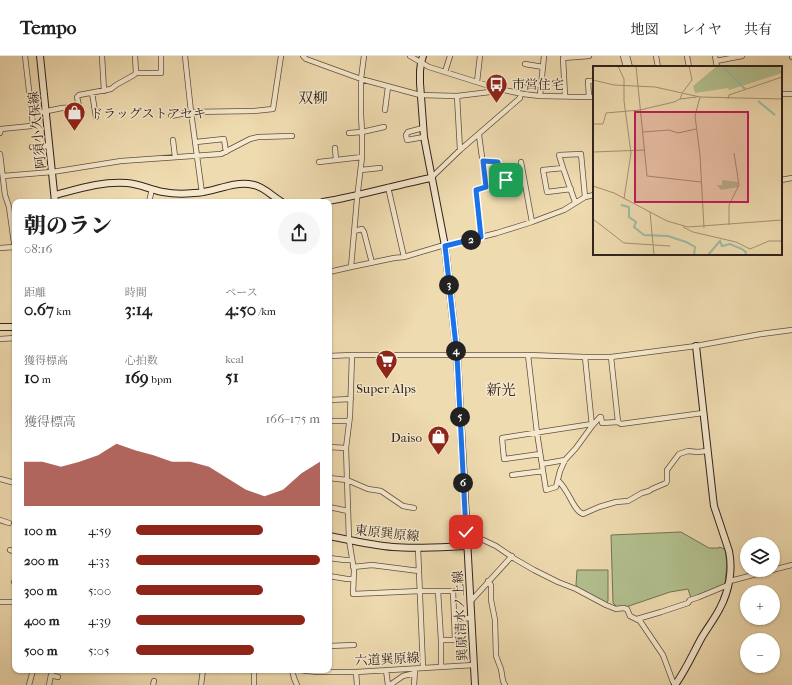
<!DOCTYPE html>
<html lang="ja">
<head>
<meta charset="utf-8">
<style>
	body { margin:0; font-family:"IM FELL French Canon","Noto Serif JP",serif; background:#f6f6f6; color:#202124; height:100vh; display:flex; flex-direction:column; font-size:15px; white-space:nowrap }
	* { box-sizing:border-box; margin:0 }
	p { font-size:13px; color:#757577 }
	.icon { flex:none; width:22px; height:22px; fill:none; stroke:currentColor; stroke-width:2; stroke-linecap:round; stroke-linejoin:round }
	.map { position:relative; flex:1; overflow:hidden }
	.panel { position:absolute; left:12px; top:143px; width:320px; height:474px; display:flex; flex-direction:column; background:#fff; border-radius:8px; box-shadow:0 1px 3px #0004 }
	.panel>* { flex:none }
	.fabs { position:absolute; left:740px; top:481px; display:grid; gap:8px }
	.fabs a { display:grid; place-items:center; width:40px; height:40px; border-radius:50%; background:#fff; box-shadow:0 1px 3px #0004; font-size:20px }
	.pin { position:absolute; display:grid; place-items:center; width:34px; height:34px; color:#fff; margin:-17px; border-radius:8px; box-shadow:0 2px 6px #0006 }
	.km { position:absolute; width:20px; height:20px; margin:-10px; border-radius:50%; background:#222; color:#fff; font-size:11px; line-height:20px; text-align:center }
	.round { display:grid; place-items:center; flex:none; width:42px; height:42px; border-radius:21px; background:#f6f6f6 }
	.overview { display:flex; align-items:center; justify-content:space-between; height:68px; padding:0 12px }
	h1 { font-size:22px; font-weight:800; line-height:30px }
	.figures { display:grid; grid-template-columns:repeat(3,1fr); gap:6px; height:68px; padding:4px 12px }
	.figures div { display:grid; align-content:center }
	.figures b { font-size:17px; font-weight:800 }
	.figures small { font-size:11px; font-weight:400 }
	.figures p { font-size:11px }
	.chart { height:112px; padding:8px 12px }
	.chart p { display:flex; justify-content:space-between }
	.chart svg { width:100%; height:72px; margin-top:4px; fill:#8f2418; opacity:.7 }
	ul { padding:0 12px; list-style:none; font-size:13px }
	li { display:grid; grid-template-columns:64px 48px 1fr; align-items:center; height:30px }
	li i { height:10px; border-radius:5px; background:#8f2418 }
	header { display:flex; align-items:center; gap:24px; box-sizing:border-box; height:56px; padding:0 20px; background:#fff; border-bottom:1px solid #e0e0e0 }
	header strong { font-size:19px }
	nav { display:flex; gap:22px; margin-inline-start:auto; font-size:14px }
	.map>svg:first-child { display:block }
	.green { fill:#b3c190; stroke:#727256 }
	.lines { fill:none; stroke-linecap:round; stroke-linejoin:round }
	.street-casing { stroke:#605041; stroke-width:6 }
	.secondary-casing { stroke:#30221c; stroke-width:8 }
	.street { stroke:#f5e8cc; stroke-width:4.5 }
	.secondary { stroke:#f5e8cc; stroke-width:6 }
	.route-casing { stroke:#fff; stroke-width:8 }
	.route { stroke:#1a73e8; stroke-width:5 }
	.labels { text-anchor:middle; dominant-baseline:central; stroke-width:3; stroke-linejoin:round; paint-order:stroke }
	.poi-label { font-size:13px; fill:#30221c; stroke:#f5e8cc; text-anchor:start }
	.street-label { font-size:13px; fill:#30221c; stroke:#f5e8cc }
	.quarter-label { font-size:15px; fill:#30221c; stroke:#f5e8cc }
	.inset-river { fill:none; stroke:#9abba8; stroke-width:2 }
	.inset-road { fill:none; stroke:#a39175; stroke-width:1 }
	.view { fill:#c2185b; fill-opacity:0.15; stroke:#c2185b; stroke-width:2 }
	.inset-edge { fill:none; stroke:#30221c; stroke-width:2 }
</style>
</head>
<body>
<header>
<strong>Tempo</strong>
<nav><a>地図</a><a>レイヤ</a><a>共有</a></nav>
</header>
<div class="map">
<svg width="792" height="629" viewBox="0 0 792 629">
	<rect width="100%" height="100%" fill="#efdbb0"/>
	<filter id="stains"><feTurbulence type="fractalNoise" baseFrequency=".005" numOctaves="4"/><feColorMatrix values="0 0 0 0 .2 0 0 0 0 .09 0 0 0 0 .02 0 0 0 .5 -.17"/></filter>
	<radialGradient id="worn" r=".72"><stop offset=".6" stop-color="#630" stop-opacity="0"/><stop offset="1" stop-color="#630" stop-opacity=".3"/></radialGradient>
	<path class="green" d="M681,476L709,492H719V491L725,493L727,508L725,528L721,531L691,542L688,533L670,536L626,551H617L613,547L611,479Z
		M577,514H608V545L606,548L578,532L576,529Z"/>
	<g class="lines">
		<defs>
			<path id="street" d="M102,0L104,35
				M135,0L136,17
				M185,0L191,56L202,137
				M303,0L306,3L361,23L420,39L457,40L490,36L494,32
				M410,0L429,11L499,33L523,38L540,40L594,41
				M623,0L626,11
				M627,0L630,11
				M656,0L658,11
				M687,0L689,11
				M715,0L717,11
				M792,0V1
				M716,5L742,0
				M525,8L543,11
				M445,16L450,0
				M518,25L541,29
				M477,26L480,0
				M92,37L96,61
				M781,38H792
				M457,40L460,94
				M540,40L544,0
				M565,40L563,2L589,0
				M589,41L588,25H592
				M385,54L388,31
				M32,58L62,52L78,51L79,50L77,41L79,39L111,33L116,29L134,19L136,17H161V0
				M171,60L191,56L253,55L273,53L281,0
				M423,72L408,76L406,79L407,84L424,81
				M0,77L1,73L31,70L33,68L25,0
				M349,77L362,76L384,71
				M479,79L486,131L476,134L481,181
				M173,84L175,101
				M196,86L224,83L226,96
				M32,91L50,90
				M335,92L336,104
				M0,98L5,139L9,151L15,194
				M483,105L498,106L499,123L504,122L506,124L507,138
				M319,106L362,101
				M521,106L532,166
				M563,112L543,114L547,136L571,133
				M361,114L380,112
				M3,120L52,116L121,105L221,98L250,83L258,81L292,80
				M431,122L460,94L520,42V38
				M781,124L792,122
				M388,131L404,201
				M149,146L152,133
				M575,146L563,112L559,99L581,98L585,141
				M354,175L362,173L364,176L372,207
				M0,192L14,191
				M351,211L394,202L404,201L441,190H445L497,177L532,166L564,154L585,141L594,139
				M329,216L351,211L357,143L362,101V76L361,59V23L364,0
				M0,283L15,282
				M352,299L350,360L346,392L349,484L354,514L353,538L420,535H453L455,584H441
				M528,299L537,377L546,434L556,431L560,415L565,404L576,392L592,370L600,361H601L602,367L618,366L621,368L703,357
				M329,300L352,299H528L585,301H611L696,290L761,278L792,274
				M585,301L592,370
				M611,301L618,366
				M329,344L351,343
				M329,365H349
				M329,391L346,392
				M540,398L504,403L502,382L592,368
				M542,408L565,404
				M512,419L543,415
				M329,422L347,424L368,433L381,435L403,450L414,452
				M0,423L15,427
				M558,424C561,428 564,431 566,435C571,442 575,455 583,458L599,451L616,446L628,445L642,437L649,435L652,433L666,427L667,425V414L679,398L688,395L697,396L708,395
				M329,451L348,455
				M0,464L9,467
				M466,476L496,490L515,503L534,514L558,526L576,533L606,549L616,553L623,552L627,553L630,560L640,565L663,599L673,626L676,628
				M418,492L423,612
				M10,494L15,496
				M329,502L345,504H352
				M353,511L372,509L419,515
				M329,520L347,523H353
				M15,524L14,526L15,527
				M488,525L491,529V544L495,564L496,600L501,613L503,625L505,629
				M730,525L792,509
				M438,535L441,584V611
				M0,546H15
				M470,546L512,500
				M454,563L471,562
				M637,563L661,556L688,547L690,544L699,541L728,529
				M329,590L354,589
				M292,614L294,622L297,629
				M301,614L307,615L318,616H356L474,609
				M386,614L388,629
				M356,616L357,629
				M29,629L33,614
				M49,629L51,619L58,621
				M153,629L154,625
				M201,629L203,614
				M254,629V614
				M390,629L403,620L415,617
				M414,629L415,615"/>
			<path id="secondary" d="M40,0L55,146
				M423,0L421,7L420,15V27L424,81L445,190L457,299L475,629
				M55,139C78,133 102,125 127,127C140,128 151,134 163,136C173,138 184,138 194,137C215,137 231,124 254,129C264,131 273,141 282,146
				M323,146C360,140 395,129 431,122
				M0,271H15
				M329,480C350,484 371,489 393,491C417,493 442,491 467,490
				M675,629C686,614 693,597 702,581C708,571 715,562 720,552C729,535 733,514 729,495L714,450L713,442L696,290"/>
		</defs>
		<use href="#street" class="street-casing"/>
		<use href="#secondary" class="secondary-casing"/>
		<use href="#street" class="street"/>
		<use href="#secondary" class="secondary"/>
	</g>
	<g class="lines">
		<defs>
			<path id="route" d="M466,476L457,299L445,190L481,181L476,134L486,131L483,105L498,106L499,123L504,122L506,124"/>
		</defs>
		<use href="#route" class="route-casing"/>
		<use href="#route" class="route"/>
	</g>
	<defs>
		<symbol id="bus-pin" viewBox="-11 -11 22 30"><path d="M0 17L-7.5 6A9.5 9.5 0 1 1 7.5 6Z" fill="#8f2418" stroke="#f5e8cc"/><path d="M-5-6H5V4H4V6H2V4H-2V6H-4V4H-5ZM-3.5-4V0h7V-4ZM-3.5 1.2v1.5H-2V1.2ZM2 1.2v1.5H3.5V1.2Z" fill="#fff"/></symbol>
		<symbol id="shop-pin" viewBox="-11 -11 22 30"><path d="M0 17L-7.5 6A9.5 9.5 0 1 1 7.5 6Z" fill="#8f2418" stroke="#f5e8cc"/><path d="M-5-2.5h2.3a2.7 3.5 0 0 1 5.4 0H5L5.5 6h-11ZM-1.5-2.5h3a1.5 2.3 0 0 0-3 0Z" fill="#fff"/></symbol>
		<symbol id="supermarket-pin" viewBox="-11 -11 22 30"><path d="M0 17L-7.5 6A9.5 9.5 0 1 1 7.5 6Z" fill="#8f2418" stroke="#f5e8cc"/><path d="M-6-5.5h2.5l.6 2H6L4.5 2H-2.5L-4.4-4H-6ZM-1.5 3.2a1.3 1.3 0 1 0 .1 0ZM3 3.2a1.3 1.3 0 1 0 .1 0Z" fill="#fff"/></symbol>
	</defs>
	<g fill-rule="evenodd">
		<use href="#bus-pin" x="484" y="16" width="25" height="34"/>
		<use href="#shop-pin" x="62" y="44" width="25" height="34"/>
		<use href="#supermarket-pin" x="374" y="292" width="25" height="34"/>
		<use href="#shop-pin" x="426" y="368" width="25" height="34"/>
	</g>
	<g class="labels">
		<g class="poi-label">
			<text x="512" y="28">市営住宅</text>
			<text x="90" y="57">ドラッグストアセキ</text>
			<text x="386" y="332" text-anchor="middle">Super Alps</text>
			<text x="422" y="381" text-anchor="end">Daiso</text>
		</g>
		<g class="street-label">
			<text transform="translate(37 74) rotate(-96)">阿須小久保線</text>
			<text transform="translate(387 477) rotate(6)">東原巽原線</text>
			<text transform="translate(460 560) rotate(-93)">巽原清水ノ上線</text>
			<text transform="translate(387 603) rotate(-3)">六道巽原線</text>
		</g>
		<g class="quarter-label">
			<text x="313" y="42">双柳</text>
			<text x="501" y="334">新光</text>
		</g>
	</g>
	<g transform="translate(593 10)">
		<rect width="189" height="189" fill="#efdbb0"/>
		<path d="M124,0H186L189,7L136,24L135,22L102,27L100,20ZM129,114L145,116V121L128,124L124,119H129Z" fill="#b3c190"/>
		<path class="inset-river" d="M131,2L152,23M165,35L182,49M28,139L36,141V151L43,156L41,161L51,169L75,170L93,176L102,181L101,189M115,189L127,175L129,180L137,178L149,183L153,186L152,189"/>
		<path class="inset-road" d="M25,0L31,13V35L38,87L31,133M43,0L45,20M0,14L21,19L62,21L107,31L189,33M45,20L54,110L108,116M89,27L99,14L96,0M107,31L102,50L107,89L111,162M87,33L104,31M135,33L136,29L189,11M0,58H10L13,47L47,44L81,36L87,33L89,28M50,66L76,64L85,67L103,63M0,86L52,84M0,120L21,127L74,155L95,161L189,154M57,146L61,189M0,153L31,177L77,180M136,159V139L146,119L141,87M90,161L100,166L143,176L157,183L176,175H189"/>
		<path class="view" d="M42,46H155V136H42Z"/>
		<rect width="189" height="189" class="inset-edge"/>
	</g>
	<rect width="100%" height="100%" filter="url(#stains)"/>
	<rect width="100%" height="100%" fill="url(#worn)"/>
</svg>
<div class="fabs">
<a><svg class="icon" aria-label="layers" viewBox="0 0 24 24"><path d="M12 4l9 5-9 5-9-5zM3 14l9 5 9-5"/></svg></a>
<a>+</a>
<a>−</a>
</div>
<div class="pin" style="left:506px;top:124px;background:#1e9e55"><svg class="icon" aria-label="arrive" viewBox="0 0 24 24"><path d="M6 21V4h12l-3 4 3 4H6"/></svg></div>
<div class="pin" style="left:466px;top:476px;background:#d93025"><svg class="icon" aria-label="check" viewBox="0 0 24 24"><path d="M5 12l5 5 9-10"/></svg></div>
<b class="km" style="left:471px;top:184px">2</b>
<b class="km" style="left:449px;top:229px">3</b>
<b class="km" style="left:456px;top:295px">4</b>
<b class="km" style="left:460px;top:361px">5</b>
<b class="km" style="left:463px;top:427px">6</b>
<section class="panel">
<div class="overview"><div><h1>朝のラン</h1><p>08:16</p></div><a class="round"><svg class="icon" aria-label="share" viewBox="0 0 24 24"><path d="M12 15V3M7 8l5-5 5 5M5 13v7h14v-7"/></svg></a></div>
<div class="figures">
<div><p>距離</p><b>0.67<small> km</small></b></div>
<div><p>時間</p><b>3:14</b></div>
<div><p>ペース</p><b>4:50<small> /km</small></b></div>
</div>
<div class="figures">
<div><p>獲得標高</p><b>10<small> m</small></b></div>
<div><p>心拍数</p><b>169<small> bpm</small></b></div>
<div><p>kcal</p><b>51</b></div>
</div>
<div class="chart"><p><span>獲得標高</span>166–175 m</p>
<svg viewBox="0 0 160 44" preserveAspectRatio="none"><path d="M0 44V17L10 17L20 20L30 17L40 13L50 6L60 10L70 13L80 17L90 17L100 20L110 27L120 34L130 38L140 34L150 24L160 17V44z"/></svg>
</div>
<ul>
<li><b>100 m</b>4:59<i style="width:69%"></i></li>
<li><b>200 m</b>4:33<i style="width:100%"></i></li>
<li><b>300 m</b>5:00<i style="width:69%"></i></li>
<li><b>400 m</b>4:39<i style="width:92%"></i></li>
<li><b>500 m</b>5:05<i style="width:64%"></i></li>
</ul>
</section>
</div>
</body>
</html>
